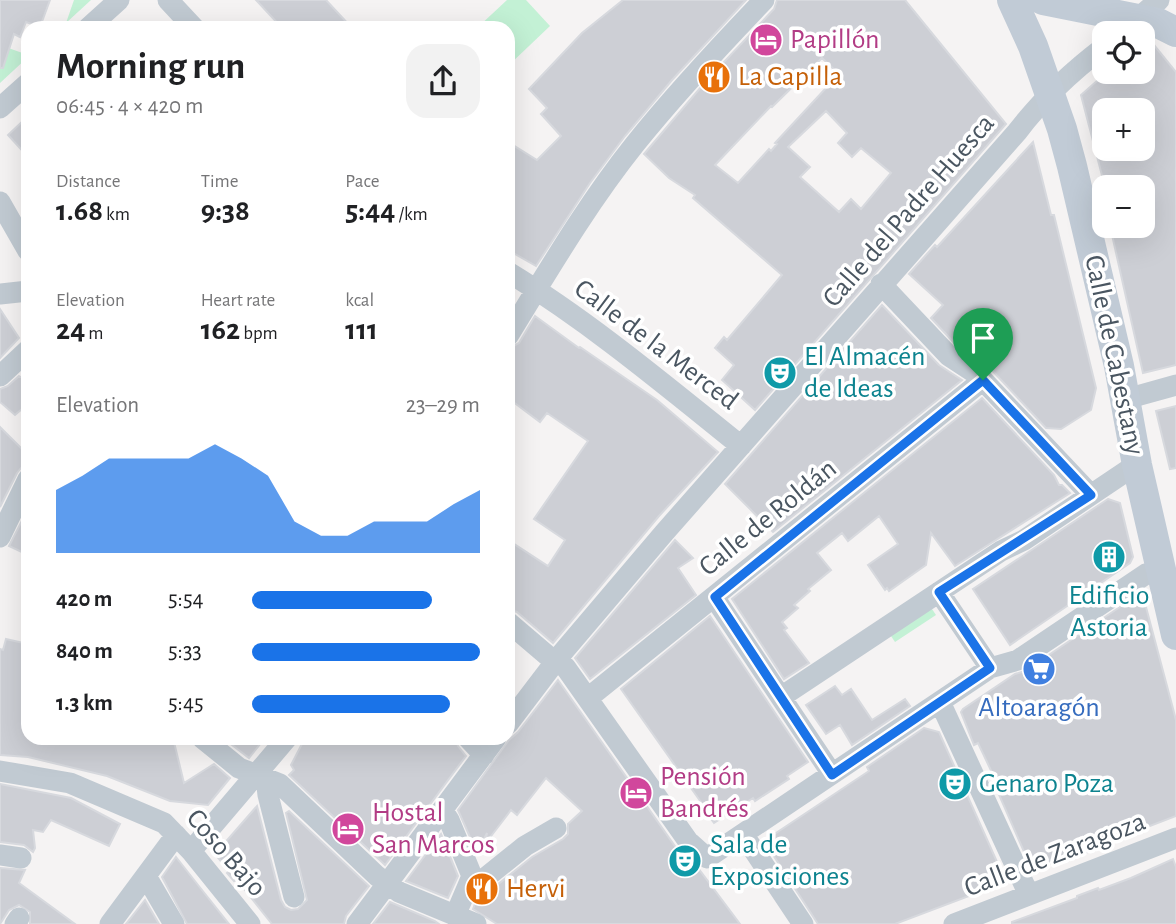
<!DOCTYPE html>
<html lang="en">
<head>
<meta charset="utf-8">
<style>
	body { margin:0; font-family:"Alegreya Sans",sans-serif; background:#f2f2f2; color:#202124; height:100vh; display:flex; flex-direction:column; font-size:26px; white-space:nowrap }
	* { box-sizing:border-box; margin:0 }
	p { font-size:23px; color:#757577 }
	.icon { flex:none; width:38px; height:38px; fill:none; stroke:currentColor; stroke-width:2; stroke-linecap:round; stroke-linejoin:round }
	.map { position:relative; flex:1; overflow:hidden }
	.side { position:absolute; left:21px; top:21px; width:494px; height:724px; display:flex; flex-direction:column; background:#fff; border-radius:21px; box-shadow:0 7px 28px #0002 }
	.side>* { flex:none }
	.buttons { position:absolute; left:1092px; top:21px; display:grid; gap:14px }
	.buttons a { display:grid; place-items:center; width:63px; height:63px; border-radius:14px; background:#fff; box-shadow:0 7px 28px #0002; font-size:35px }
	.pin { position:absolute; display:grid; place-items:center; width:60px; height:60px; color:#fff; margin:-72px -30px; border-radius:50% 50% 50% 0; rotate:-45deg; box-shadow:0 0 7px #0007 }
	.pin .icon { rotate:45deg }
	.round { display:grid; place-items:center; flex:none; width:74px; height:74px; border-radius:21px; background:#f2f2f2 }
	.overview { display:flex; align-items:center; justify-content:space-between; height:119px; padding:0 35px }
	h1 { font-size:38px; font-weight:700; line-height:52px }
	.figures { display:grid; grid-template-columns:repeat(3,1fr); gap:10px; height:119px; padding:7px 35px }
	.figures div { display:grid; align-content:center }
	.figures b { font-size:30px; font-weight:700 }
	.figures small { font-size:19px; font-weight:400 }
	.figures p { font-size:19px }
	.chart { height:196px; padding:14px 35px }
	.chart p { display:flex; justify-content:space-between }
	.chart svg { width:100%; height:126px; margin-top:7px; fill:#1a73e8; opacity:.7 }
	ul { padding:0 35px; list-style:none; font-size:23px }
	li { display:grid; grid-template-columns:112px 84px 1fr; align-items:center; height:52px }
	li i { height:18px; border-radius:9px; background:#1a73e8 }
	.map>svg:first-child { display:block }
	.green { fill:#c3f1d5 }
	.building { fill:#cdcfd5; stroke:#d7d9de; stroke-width:2; fill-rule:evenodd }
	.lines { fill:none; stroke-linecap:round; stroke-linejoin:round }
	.street { stroke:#c1cad2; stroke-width:21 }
	.secondary { stroke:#c1cbd6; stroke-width:30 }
	.route-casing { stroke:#fff; stroke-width:14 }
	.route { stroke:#1a73e8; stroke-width:9 }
	.labels { text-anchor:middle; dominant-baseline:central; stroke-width:7; stroke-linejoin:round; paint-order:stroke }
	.hotel-label { font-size:28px; fill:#b23c85; stroke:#fff; text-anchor:start }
	.food-label { font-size:28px; fill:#c56008; stroke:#fff; text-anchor:start }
	.street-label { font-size:28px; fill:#4a5661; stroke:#fff }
	.culture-label { font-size:28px; fill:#0d838f; stroke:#fff; text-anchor:start }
	.shop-label { font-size:28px; fill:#366cbe; stroke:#fff }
</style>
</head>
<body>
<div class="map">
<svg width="1176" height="924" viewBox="0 0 1176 924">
	<rect width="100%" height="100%" fill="#f5f3f3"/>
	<path class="green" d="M74,0H91L66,23Z
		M507,0H526L550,26L508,66V28H477Z
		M0,45L28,55V57L0,83Z
		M930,606L936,615L895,642L889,633Z"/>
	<path class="building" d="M0,0H50L40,27L26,22L20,37L14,34L3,68H0Z
		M256,0H326L352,28H282Z
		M623,0H746L672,80L625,136L590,183L536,266L508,250V142L537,160L561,136L541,114L547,108L529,89L582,33Z
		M777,0H905L1006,124L755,410L722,380L734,365L715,348L724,337L727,340L782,275L693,198L695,195L669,178L644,154L707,80L774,9ZM822,58L839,74L775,143L777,144L771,151L769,149L738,183L715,165L771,106L772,107ZM826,111L847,133L838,143L852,157L861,148L891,173L861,209L851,199L839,212L800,177L810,167L788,147Z
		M1143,43L1154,45L1176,72V365L1143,373L1110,226H1143V187H1105L1081,95L1107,72H1143ZM1104,110H1143V149H1104Z
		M28,116V157L8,135Z
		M1033,142L1051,215H1054L1096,388L1091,410L1061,429L1046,428L988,366L957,346L931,318L943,305L909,274L935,245L937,247Z
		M882,305L939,365L962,380L773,532L725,484Z
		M0,309L19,338L0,358Z
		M535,316L579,348L580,347L657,400L718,452L659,516L553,643L517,612L508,609V540L548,566L565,540L534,519L588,441L547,413L540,422L508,398V349L519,343Z
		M19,376L26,380L24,386L28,389V414L22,409L15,415L0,402V389L8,386Z
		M982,398L1054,475L1059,485H1062L1070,493L955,566L931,533L926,565L889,591L887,588L885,590L868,565L898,544L879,516L848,541L842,533L817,553L831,570L808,589L810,591L794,605L798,608L782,622L787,628L784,630L809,663L784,679L732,599Z
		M1176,406V468L1170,469L1156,411Z
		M0,427L28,455V466L21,468L17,473L0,507Z
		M1108,499L1120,503L1133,557L1130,563L1010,645L973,589Z
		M28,509V555L9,546Z
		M675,540L693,558L678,568L696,595L590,679L575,658Z
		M1142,592L1176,720V816L1090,849V851L1078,856L1077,854L1039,868L1029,863L993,781L995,779L987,762L978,743L974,745L961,712L963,709L1015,674L1025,671Z
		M710,616L808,762L787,776L789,779L755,801L753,798L714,823L702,807L703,805L621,689Z
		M6,639L28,644V738H173L184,783L214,764L230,778L208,805L170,801L107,776L28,757L0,755V649L3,650Z
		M558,680L677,849L698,868L740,924H497L473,909L478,896L487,893L532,857L563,839L568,834V824L582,811L546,778L517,815L511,810L485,844L487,833L484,839L473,844L458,810L509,740L518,732Z
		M835,686L842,695L851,689L872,720L905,699L910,706L852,745L840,725L826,734L806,705Z
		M924,728L939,732L1006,882L895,924H818L764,841L869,771L867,767Z
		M223,738H265L249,758Z
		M305,738H455L458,746L466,756L385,865L289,775L294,770L291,765Z
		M0,784L71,798L120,824L109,846L51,820L43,832L33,830L35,848L33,852L24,845L0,842Z
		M257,806L281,900L285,907L291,910L298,909L307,900L286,813L289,811L369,886L346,916L344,924H272L237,880L234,881L227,873L229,871L215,854Z
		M441,834L458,876L448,898L406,881Z
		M176,857L198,885L229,924H187L162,877Z
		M1173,859L1176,867V924H1012V922L1077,898V896L1098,888L1099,890L1131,878Z
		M0,868L25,870L19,883L75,924H30V912L19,905L9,910L0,924Z
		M145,900L159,924H126Z
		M390,902L435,921L439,924H373Z"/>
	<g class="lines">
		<path class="street" d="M168,0L194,28
			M88,28L119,0
			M1121,33L1159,0
			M0,108L28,83
			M0,202L28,251
			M508,272C590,322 665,385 741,446
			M881,284L949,356L978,375L1091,495
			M0,294L28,291
			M508,336C548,271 587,204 635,144C675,94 719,47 764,0
			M0,376L28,350
			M1126,399L1176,385
			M0,537L28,479
			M939,592L990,668
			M714,597L832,774L990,668L1018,660L1146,574L1161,570
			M508,622L555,662L557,659L566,668L688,841L707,858L832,774
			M557,659L664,533L1017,132C1043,98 1071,72 1104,47
			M781,697L1001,551L1024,540L1137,464
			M588,698L983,380
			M940,702L1029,895
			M508,724L555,662
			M202,738L239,768L280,784L377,876L399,892L476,924
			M468,738L484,755
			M0,771L70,783L164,823L191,851L250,924
			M266,778L268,795L294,897
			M443,811L449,820L472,876L455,916
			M743,834L803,924
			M191,851L287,738
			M0,855L21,858
			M146,876L174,924
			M470,883H479L525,846L556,828
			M15,924L19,918
			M110,924L176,835
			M357,924L496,738
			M954,924L1176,838"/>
		<path class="secondary" d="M1012,0L1033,46L1062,129L1072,166L1119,366L1137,465L1176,635
			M1043,0L1158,23L1176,32"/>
	</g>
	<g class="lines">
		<defs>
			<path id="route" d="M983,380L1091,495L939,592L990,668L832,775L715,597Z"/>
		</defs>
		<use href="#route" class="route-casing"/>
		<use href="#route" class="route"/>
	</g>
	<defs>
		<symbol id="hotel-disc" viewBox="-11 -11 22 22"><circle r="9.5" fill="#d1479c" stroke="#fff"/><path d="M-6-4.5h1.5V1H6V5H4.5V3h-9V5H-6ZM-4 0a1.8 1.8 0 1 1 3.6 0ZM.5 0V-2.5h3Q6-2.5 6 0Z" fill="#fff"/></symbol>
		<symbol id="restaurant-disc" viewBox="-11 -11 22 22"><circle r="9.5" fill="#e8710a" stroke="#fff"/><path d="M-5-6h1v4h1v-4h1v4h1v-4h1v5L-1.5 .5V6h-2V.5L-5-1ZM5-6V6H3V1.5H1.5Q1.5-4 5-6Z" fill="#fff"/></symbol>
		<symbol id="theatre-disc" viewBox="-11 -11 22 22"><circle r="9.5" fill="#0f9aa8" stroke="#fff"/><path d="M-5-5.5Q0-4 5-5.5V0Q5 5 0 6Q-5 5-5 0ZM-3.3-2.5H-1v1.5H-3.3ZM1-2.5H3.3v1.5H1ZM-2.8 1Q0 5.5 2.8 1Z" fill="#fff"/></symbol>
		<symbol id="building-disc" viewBox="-11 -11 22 22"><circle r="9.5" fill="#0f9aa8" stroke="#fff"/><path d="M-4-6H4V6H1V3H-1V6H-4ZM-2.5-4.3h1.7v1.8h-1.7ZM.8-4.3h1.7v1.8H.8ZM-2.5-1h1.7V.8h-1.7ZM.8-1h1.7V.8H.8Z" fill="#fff"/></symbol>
		<symbol id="supermarket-disc" viewBox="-11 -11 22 22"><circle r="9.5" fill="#3f7fe0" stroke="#fff"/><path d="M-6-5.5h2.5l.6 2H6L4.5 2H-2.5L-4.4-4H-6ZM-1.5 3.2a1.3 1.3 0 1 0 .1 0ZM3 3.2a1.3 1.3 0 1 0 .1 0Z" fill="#fff"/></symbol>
	</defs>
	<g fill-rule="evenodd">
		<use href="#hotel-disc" x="747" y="21" width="38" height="38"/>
		<use href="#restaurant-disc" x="695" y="58" width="38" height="38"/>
		<use href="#theatre-disc" x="761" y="354" width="38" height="38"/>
		<use href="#building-disc" x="1090" y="538" width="38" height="38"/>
		<use href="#supermarket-disc" x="1020" y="650" width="38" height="38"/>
		<use href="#theatre-disc" x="936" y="765" width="38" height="38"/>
		<use href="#hotel-disc" x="617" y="774" width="38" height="38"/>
		<use href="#hotel-disc" x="329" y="810" width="38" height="38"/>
		<use href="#theatre-disc" x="666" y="842" width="38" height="38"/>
		<use href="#restaurant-disc" x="463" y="870" width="38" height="38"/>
	</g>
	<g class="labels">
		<g class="hotel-label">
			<text x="790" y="40">Papillón</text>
			<text x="660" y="777">Pensión<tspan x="660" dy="32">Bandrés</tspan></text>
			<text x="372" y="813">Hostal<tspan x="372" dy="32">San Marcos</tspan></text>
		</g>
		<g class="food-label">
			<text x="738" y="77">La Capilla</text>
			<text x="506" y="889">Hervi</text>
		</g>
		<g class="street-label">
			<text transform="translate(909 211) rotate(-49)">Calle del Padre Huesca</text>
			<text transform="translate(656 345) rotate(37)">Calle de la Merced</text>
			<text transform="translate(1114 355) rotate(78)">Calle de Cabestany</text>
			<text transform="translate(768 518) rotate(-39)">Calle de Roldán</text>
			<text transform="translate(226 853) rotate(49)">Coso Bajo</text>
			<text transform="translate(1055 855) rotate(-21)">Calle de Zaragoza</text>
		</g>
		<g class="culture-label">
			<text x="804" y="357">El Almacén<tspan x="804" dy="32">de Ideas</tspan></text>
			<text x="1109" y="596" text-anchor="middle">Edificio<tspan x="1109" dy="32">Astoria</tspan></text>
			<text x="979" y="784">Genaro Poza</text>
			<text x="710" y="845">Sala de<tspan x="710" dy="32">Exposiciones</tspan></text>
		</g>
		<g class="shop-label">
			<text x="1039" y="708">Altoaragón</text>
		</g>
	</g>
</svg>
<div class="buttons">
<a><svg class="icon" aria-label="locate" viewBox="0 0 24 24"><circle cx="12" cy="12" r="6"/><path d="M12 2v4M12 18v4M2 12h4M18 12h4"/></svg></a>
<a>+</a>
<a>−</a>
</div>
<div class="pin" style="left:983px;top:380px;background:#1e9e55"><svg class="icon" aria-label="arrive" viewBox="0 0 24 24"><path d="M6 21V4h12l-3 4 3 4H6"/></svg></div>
<section class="side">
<div class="overview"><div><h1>Morning run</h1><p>06:45 · 4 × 420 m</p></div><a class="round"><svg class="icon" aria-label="share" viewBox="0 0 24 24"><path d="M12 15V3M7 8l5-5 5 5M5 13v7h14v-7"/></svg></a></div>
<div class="figures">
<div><p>Distance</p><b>1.68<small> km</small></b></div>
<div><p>Time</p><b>9:38</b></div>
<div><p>Pace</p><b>5:44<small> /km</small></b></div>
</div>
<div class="figures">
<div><p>Elevation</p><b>24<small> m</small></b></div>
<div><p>Heart rate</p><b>162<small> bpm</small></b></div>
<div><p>kcal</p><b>111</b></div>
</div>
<div class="chart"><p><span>Elevation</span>23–29 m</p>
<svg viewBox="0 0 160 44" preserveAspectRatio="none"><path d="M0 44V22L10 17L20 11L30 11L40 11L50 11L60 6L70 11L80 17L90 33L100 38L110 38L120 33L130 33L140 33L150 27L160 22V44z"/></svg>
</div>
<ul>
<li><b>420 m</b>5:54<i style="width:79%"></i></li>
<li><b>840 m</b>5:33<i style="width:100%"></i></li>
<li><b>1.3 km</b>5:45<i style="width:87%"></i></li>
</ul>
</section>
</div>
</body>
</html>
